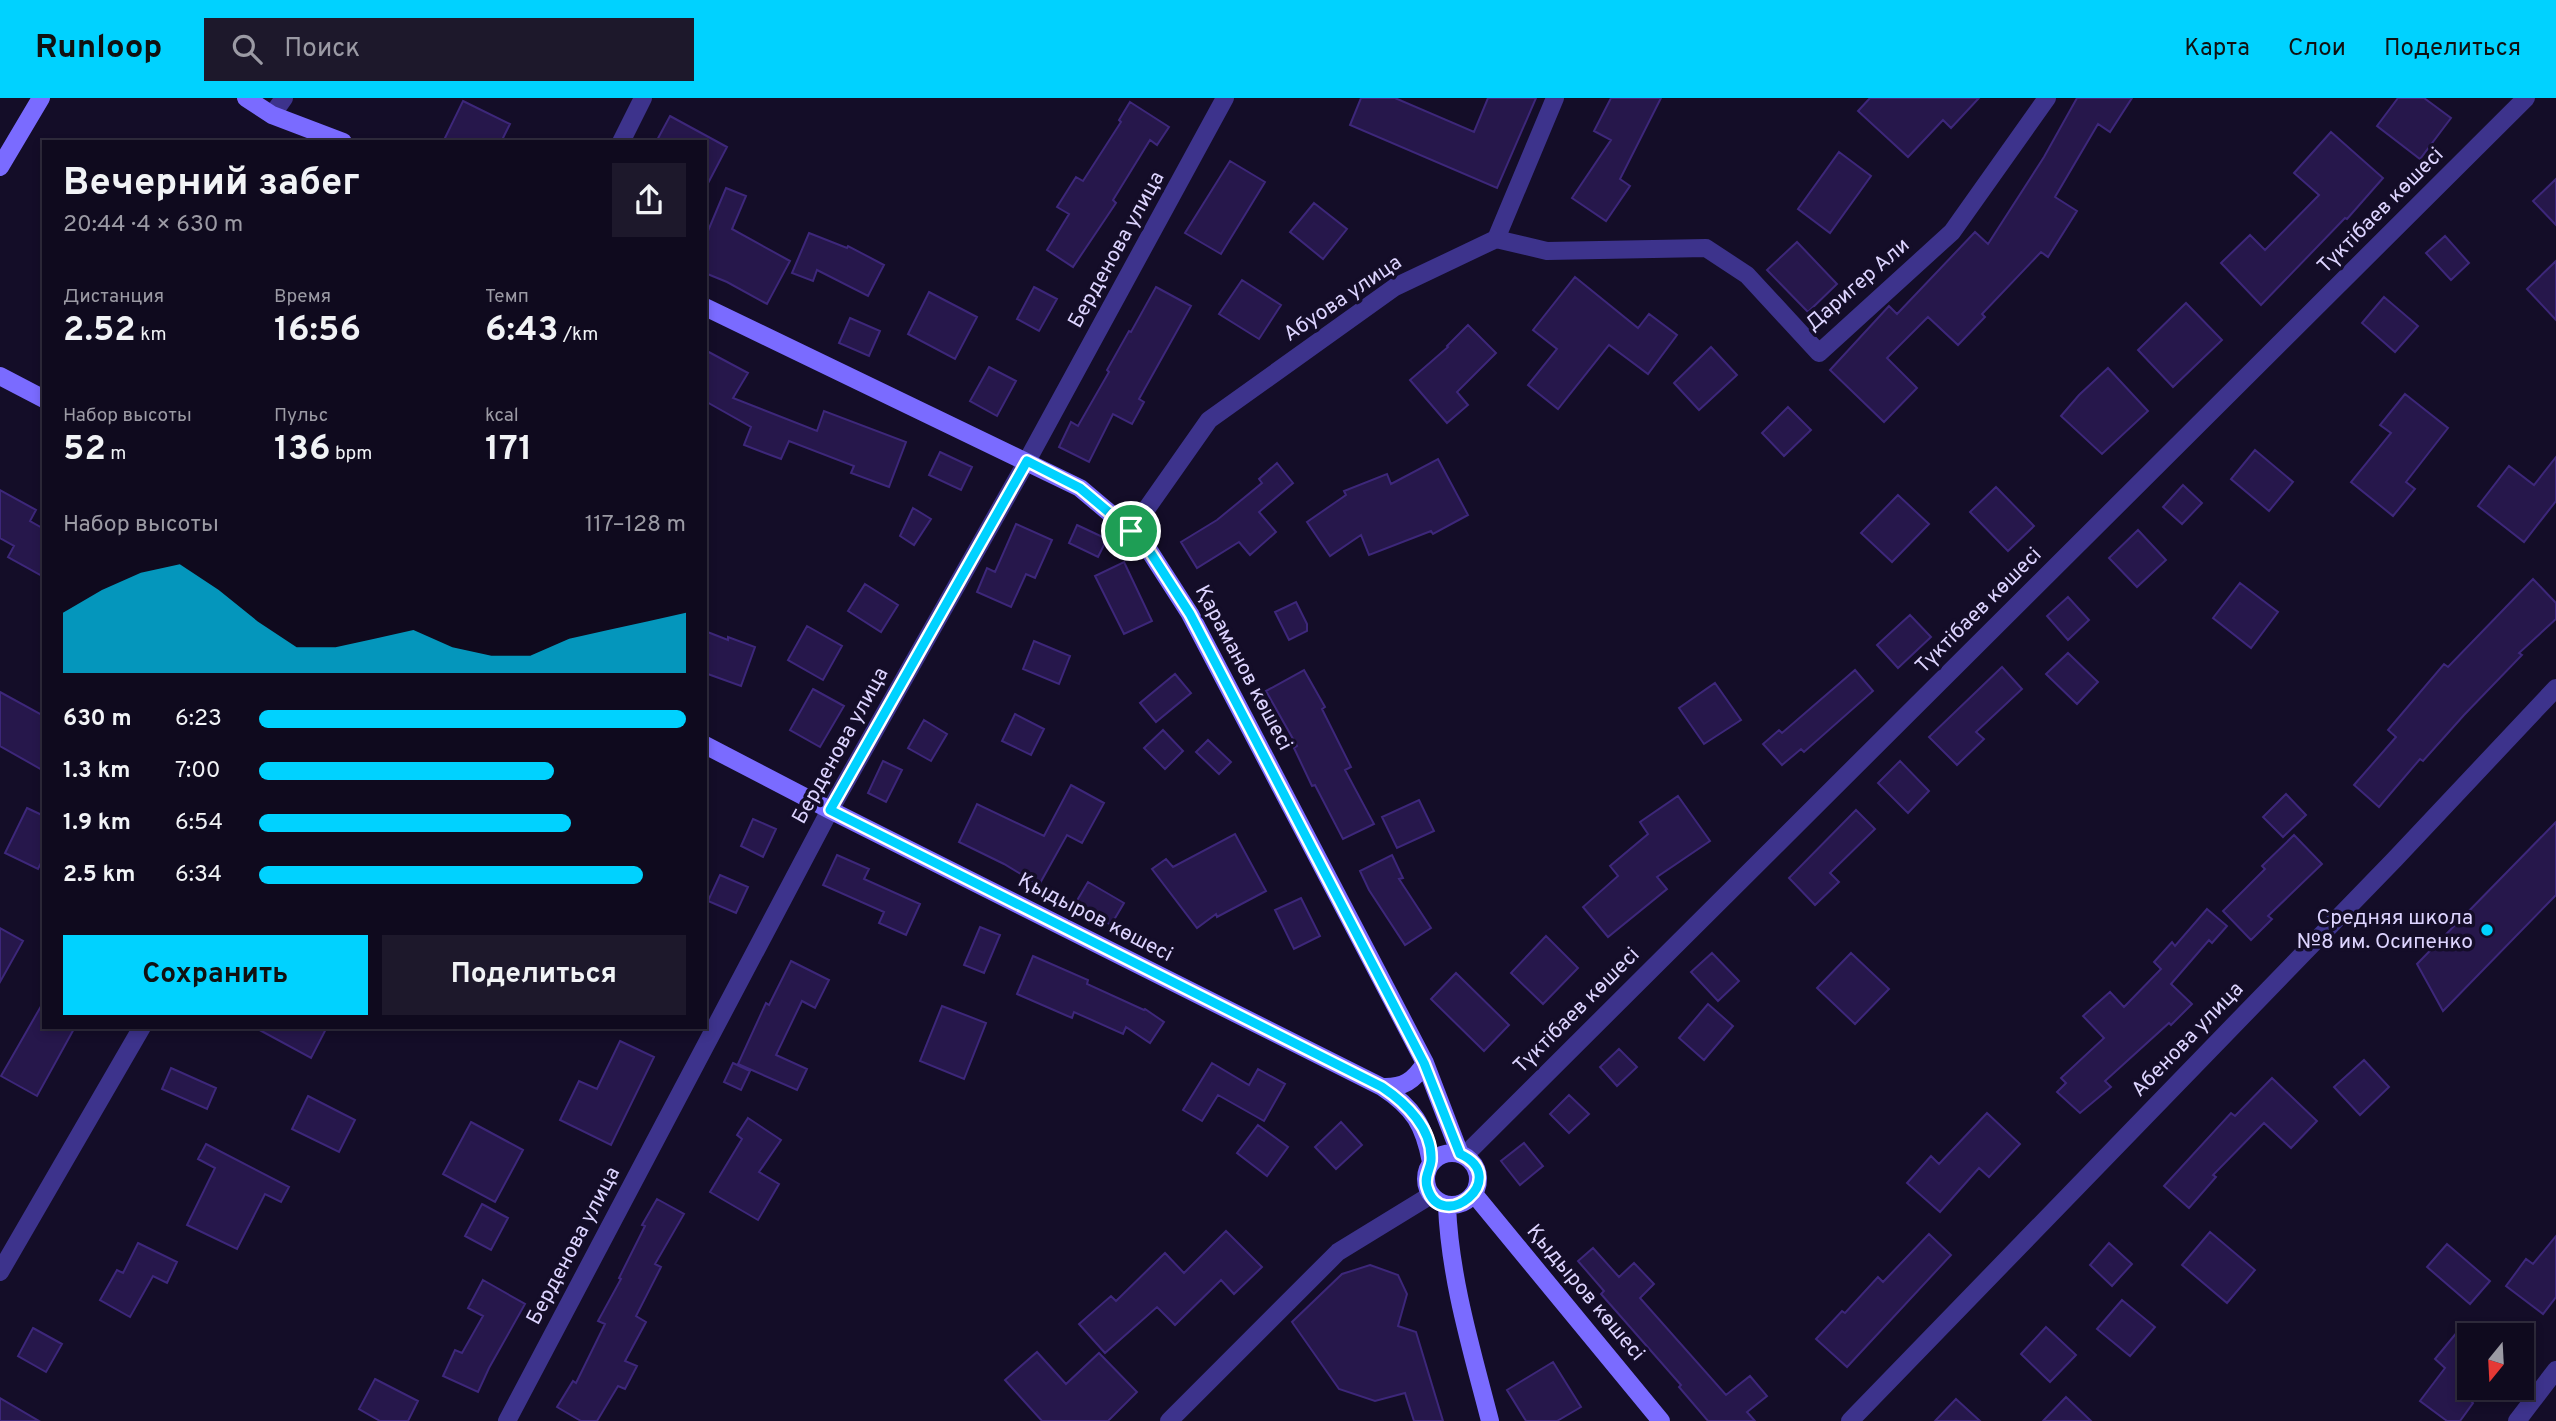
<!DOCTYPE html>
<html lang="ru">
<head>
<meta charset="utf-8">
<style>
	body { margin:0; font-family:Overpass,sans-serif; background:#1d182b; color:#f1f3f6; height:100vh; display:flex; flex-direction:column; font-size:26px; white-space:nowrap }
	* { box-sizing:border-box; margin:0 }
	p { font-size:23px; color:#9b9aa4 }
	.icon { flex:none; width:38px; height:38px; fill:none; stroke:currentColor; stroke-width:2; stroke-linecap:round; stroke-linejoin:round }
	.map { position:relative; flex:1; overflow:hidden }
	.drawer { position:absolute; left:42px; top:42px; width:665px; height:889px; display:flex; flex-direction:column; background:#0f0a1e; border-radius:0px; box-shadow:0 4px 10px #0003,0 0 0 2px #2f2b3c }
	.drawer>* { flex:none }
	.needle { width:46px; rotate:198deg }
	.fabs { position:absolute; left:2457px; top:1225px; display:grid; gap:14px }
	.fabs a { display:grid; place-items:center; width:77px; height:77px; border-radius:0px; background:#0f0a1e; box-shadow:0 4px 10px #0003,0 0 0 2px #2f2b3c; font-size:35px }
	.pin { position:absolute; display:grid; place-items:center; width:60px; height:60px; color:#fff; margin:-30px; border:4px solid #fff; border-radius:50%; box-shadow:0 2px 7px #0007 }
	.round { display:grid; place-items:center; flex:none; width:74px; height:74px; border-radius:0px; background:#1d182b }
	.headline { display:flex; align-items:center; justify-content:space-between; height:119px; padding:0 21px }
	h1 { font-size:38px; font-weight:700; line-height:52px }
	.figures { display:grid; grid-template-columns:repeat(3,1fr); gap:10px; height:119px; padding:7px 21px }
	.figures div { display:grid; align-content:center }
	.figures b { font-size:35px; font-weight:700 }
	.figures small { font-size:19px; font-weight:400 }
	.figures p { font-size:19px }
	.chart { height:196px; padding:14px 21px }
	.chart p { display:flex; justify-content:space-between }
	.chart svg { width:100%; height:126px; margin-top:7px; fill:#00d2ff; opacity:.7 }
	.primary-button { display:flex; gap:14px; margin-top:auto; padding:14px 21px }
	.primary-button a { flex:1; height:80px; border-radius:0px; background:#00d2ff; color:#111; font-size:28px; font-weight:700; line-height:80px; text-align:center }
	.primary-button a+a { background:#1d182b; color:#f1f3f6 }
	ul { padding:0 21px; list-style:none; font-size:23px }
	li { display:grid; grid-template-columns:112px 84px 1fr; align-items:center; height:52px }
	li i { height:18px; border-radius:9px; background:#00d2ff }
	header { display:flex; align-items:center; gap:42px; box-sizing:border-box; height:98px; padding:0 35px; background:#00d2ff; color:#111 }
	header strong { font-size:33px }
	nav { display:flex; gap:38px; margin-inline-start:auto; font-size:24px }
	.search { width:490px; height:63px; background:#1d182b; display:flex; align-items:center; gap:18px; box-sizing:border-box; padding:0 24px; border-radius:0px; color:#9b9aa4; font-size:26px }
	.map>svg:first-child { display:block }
	.building { fill:#26174b; stroke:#3d277a; stroke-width:2 }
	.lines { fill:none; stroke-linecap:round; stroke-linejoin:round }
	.street { stroke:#3d338c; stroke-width:18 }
	.secondary { stroke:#7a6bff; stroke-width:18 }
	.route-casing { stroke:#fff; stroke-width:14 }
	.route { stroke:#00d2ff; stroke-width:9 }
	.poi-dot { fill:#00d2ff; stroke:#140d28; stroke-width:2.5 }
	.labels { text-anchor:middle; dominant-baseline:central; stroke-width:7; stroke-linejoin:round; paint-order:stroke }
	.street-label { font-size:21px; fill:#ddd4ff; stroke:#140d28 }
	.poi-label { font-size:21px; fill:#ddd4ff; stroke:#140d28; text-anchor:end }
</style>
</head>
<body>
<header>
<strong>Runloop</strong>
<div class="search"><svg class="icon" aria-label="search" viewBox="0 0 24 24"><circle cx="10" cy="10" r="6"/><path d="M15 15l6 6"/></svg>Поиск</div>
<nav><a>Карта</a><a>Слои</a><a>Поделиться</a></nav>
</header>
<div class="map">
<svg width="2556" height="1323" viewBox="0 0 2556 1323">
	<rect width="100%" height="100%" fill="#140d28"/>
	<path class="building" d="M1361,0H1395L1474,34L1488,0H1536L1497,90L1350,27Z
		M1611,0H1661L1620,81L1630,88L1606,123L1572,100L1611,42L1594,33Z
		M1870,0H1979L1951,30L1943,22L1908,59L1858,13Z
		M2077,0H2132L2110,34L2098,26L2055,99L2077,113L2048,159L2041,154L1982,216L1985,219L1958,247L1928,219L1887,260L1917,290L1884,324L1830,272L1889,208L1897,216L1975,134L1988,146L2044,59Z
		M2398,0H2424L2451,20L2420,61L2377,28Z
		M463,3L510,26L501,44H443Z
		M1130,4L1169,29L1157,47L1150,42L1113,102L1116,105L1073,169L1047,152L1069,116L1057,109L1076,79L1083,83L1121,24L1119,22Z
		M670,18L727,49L705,91V44H656Z
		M2331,34L2383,80L2347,121L2345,120L2261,207L2221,165L2250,137L2265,152L2319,97L2294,75Z
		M1839,54L1871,78L1830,135L1798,111Z
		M1230,63L1265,84L1221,156L1185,135Z
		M2556,81V127L2533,103Z
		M726,90L746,98L732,131L790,163L767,206L727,184L705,175V140Z
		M1314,105L1347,131L1323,161L1290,134Z
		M809,135L847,150L848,148L884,167L868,198L817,172L813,183L792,175Z
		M2445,138L2469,165L2451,182L2426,155Z
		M1797,144L1837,186L1808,214L1767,172Z
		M2556,163V222L2527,191Z
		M1575,179L1638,230L1649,216L1677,237L1648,276L1609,247L1558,311L1528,287L1557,251L1533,232Z
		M1242,182L1281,207L1259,241L1219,216Z
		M1034,189L1057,201L1039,233L1017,221Z
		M1156,189L1191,208L1139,301L1144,304L1132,326L1113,316L1089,364L1059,349L1071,324L1078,328L1109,274L1107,272L1129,233L1131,234Z
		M929,194L977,219L955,261L908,236Z
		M2384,199L2418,228L2395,254L2362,225Z
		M2186,205L2222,242L2173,289L2138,252Z
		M850,220L880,233L869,258L839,245Z
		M1468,227L1496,255L1457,294L1468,307L1447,325L1410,282L1448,249L1447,248Z
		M1711,249L1737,277L1699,312L1674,285Z
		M705,252L748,275L733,300L817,333L824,313L906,344L889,389L851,375L854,368L789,343L781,361L744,347L751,329L705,303Z
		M989,269L1016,283L997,318L970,303Z
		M2108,270L2148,313L2102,356L2061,318L2079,297Z
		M2405,296L2448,330L2406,384L2415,391L2393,418L2351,384L2391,335L2380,327Z
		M1788,309L1811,332L1784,358L1762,335Z
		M2255,352L2293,384L2269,413L2231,381Z
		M940,354L972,369L961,392L929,377Z
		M2556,359V403L2524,444L2478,408L2509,368L2534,387Z
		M1438,361L1468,417L1433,436L1431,433L1369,457L1361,437L1330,458L1307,424L1346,397L1344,393L1387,376L1391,386Z
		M1277,365L1293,385L1259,414L1276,434L1250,457L1239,444L1197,470L1181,444L1217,422L1262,385L1259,381Z
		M2183,387L2202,405L2182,426L2163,409Z
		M1996,389L2034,428L2008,453L1970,414Z
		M0,392L36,412L30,423L44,431V479L8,459L14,448L0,440Z
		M1898,397L1929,426L1892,464L1861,435Z
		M913,410L931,421L914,447L900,438Z
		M1016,426L1052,442L1035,480L1026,476L1011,509L977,494L987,470L995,474Z
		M1077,427L1107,441L1098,459L1069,445Z
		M2138,432L2166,462L2137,489L2109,460Z
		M1124,464L1152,523L1124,536L1095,478Z
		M2533,481L2556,505V521L2519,555L2522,557L2464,617L2423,663L2420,661L2379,709L2354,687L2396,639L2388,632L2444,566L2448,569Z
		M2240,485L2278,514L2251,550L2213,520Z
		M865,486L898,507L881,534L848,513Z
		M2068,499L2089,522L2068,542L2047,518Z
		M1296,504L1307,526V533L1289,542L1275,514Z
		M1910,517L1931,539L1898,570L1877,547Z
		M807,528L842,548L823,582L788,562Z
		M705,533L728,542V539L755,549L741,588L705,575Z
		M1034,543L1070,558L1059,586L1023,571Z
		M2068,555L2098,584L2077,606L2046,576Z
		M2002,569L2022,591L1976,634L1984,641L1957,667L1929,639Z
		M1304,572L1325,609L1322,611L1351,669L1345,672L1374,726L1343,741L1315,687L1312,688L1294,650L1297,648L1266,593Z
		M1855,572L1873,593L1804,654L1801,651L1782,667L1763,646L1779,632L1782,635Z
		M1175,576L1191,595L1156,624L1140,605Z
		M1715,585L1741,622L1704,646L1679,610Z
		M813,591L844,608L820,649L790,632Z
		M0,594L44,618V673L0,648Z
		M1015,616L1044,631L1031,657L1002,643Z
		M924,622L947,636L931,663L908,650Z
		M1163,632L1183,653L1165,671L1144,650Z
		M1208,642L1231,664L1219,676L1196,654Z
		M883,663L902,672L886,704L868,695Z
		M1900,663L1929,693L1908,715L1878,685Z
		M1071,687L1104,705L1082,745L1067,737L1039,787L1004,766L959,744L977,706L1044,738Z
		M2286,696L2306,717L2283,739L2263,719Z
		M1678,698L1710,743L1657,779L1667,791L1608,839L1583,809L1618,778L1610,768L1648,736L1640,724Z
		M1419,702L1434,733L1397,750L1382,719Z
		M27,710L44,718V759L38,771L5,755Z
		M1856,712L1875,731L1830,775L1839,784L1815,807L1789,780Z
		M753,721L776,731L763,759L741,748Z
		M2556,724V797L2443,913L2417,866Z
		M1235,736L1266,793L1217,819L1216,816L1197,830L1152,771L1166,761L1173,769Z
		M2294,737L2322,766L2268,818L2272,821L2251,842L2223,813L2265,771L2262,768Z
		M837,757L869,771L864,781L920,806L906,837L879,825L884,814L823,787Z
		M1392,757L1403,780L1399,781L1431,830L1405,847L1369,792L1360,773Z
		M720,777L748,789L736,815L708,803Z
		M1088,784L1124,805L1111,827L1075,806Z
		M1301,800L1320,838L1294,851L1275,812Z
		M2207,811L2227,828L2212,845L2209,842L2171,886L2192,906L2171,927L2169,925L2105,983L2111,989L2080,1015L2057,994L2066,985L2061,980L2104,940L2083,918L2110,894L2124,909L2161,871L2154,864L2172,844L2175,848Z
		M980,829L1000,837L984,875L964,867Z
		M0,830L23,843L0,884Z
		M1546,838L1578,870L1543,906L1511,875Z
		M1712,855L1739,883L1718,903L1691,874Z
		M1851,855L1889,891L1855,926L1817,890Z
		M1033,858L1088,882L1087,886L1144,912L1145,911L1164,924L1150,945L1126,929L1123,936L1074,914L1072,920L1017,896Z
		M791,863L829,882L815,910L802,903L776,957L807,971L797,992L738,966L766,905L769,907Z
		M1456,875L1509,927L1484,953L1431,901Z
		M44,903V929H75L37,998L1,978Z
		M1708,906L1733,928L1704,962L1679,940Z
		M942,908L986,925L964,981L920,963Z
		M254,929H327L311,960Z
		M620,943L654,959L611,1047L560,1022L579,983L597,991Z
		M1619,951L1637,969L1617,988L1600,969Z
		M2364,962L2389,989L2360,1017L2334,989Z
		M733,965L750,973L741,992L724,984Z
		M1212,965L1249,987L1258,971L1285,986L1264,1023L1218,997L1202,1023L1183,1012Z
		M171,970L216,990L207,1011L162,991Z
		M2272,980L2317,1023L2291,1050L2264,1025L2213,1077L2216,1079L2189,1110L2164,1088L2231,1015L2235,1018Z
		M1569,997L1589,1016L1569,1035L1550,1016Z
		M308,998L355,1022L339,1054L292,1031Z
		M1987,1015L2020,1046L1989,1079L1979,1070L1940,1114L1907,1085L1931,1058L1939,1066Z
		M748,1020L781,1042L759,1074L779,1086L758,1122L710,1094L742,1041L737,1037Z
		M471,1024L523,1052L495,1104L443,1076Z
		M1341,1024L1362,1047L1336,1071L1315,1049Z
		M1258,1027L1288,1049L1267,1078L1237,1055Z
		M1524,1045L1543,1068L1520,1087L1501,1063Z
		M206,1046L289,1089L281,1104L265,1096L237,1151L187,1127L215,1070L198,1061Z
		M657,1101L684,1116L655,1166L661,1169L636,1218L646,1224L625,1263L637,1268L625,1291L618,1288L597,1323H581L557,1309L573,1283L576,1285L605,1226L598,1223L621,1181L619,1180L645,1128L642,1127Z
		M482,1106L508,1120L491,1152L465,1138Z
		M1226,1133L1262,1169L1234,1196L1221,1182L1175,1227L1157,1209L1105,1255L1079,1226L1111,1198L1116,1203L1165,1155L1184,1175Z
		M2210,1134L2255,1172L2227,1205L2182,1167Z
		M1929,1136L1951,1157L1847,1269L1816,1241L1842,1213L1845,1215L1878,1179L1883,1184Z
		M2556,1138V1199L2543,1216L2506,1188L2526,1161L2533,1166Z
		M138,1145L177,1164L167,1185L153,1178L130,1219L100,1202L117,1172L123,1175Z
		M2109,1145L2132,1166L2112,1188L2090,1167Z
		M2447,1146L2490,1183L2470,1206L2427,1169Z
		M1593,1150L1619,1179L1634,1165L1654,1186L1640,1200L1726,1297L1750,1278L1767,1298L1747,1314L1755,1323H1708L1679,1289L1681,1287L1601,1196L1604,1193L1578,1163Z
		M1370,1167L1398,1177L1407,1196L1398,1228L1416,1234L1443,1323H1414L1405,1295L1375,1303L1339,1291L1292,1224L1342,1176Z
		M483,1182L525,1206L489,1270L478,1294L443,1278L455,1252L462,1255L483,1218L468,1210Z
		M2122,1202L2155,1229L2130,1258L2097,1231Z
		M2046,1229L2076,1257L2050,1284L2021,1256Z
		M33,1230L62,1246L46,1274L18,1258Z
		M2458,1233L2469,1243V1290H2482L2471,1303L2473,1305L2460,1323H2447L2420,1303L2445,1270L2435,1261Z
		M1037,1254L1066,1286L1099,1255L1137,1294L1108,1323H1042L1005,1282Z
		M1553,1264L1581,1309L1557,1323H1526L1507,1292Z
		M375,1281L418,1303L408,1323H380L359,1311Z
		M2066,1299L2091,1323H2043Z
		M0,1300L39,1323H0Z
		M1956,1301L1980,1323H1935Z"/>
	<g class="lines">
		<path class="street" d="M272,17L284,0
			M621,44L643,0
			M1496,141L1547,153L1706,150L1747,177L1819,255L1952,134L2047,0
			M1131,433L1209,322L1395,189L1496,141L1555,0
			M1464,1058L2526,0
			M0,1174L142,929
			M507,1323L830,712L1027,363L1225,0
			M1169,1323L1338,1154L1431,1097
			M1850,1323L2395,761L2556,590
			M2517,1323L2556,1272"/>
		<path class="secondary" d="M246,0L272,17L343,44
			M0,69L41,0
			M705,209L1080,390L1143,443L1190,516L1400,917L1425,965L1460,1056
			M0,278L44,301
			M705,647L830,712L1382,989C1414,1010 1424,1027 1431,1064
			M1382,989C1403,990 1414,983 1425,965
			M1426 1081a26 26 0 1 1 52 0a26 26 0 1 1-52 0Z
			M1474,1096L1661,1323
			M1447,1108C1450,1181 1472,1253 1490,1323"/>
	</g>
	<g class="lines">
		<defs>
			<path id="route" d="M1027,363L1080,390L1143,443L1190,516L1424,965L1460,1056C1513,1080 1441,1138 1427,1089C1424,1078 1430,1072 1431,1063C1433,1031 1406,1005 1382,989L830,712Z"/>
		</defs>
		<use href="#route" class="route-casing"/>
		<use href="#route" class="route"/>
	</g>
	<circle class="poi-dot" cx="2487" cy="832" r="7"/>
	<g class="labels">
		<g class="street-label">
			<text transform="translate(2381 113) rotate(-45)">Түктібаев көшесі</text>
			<text transform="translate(1117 152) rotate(-61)">Берденова улица</text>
			<text transform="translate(1858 187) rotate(-41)">Даригер Али</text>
			<text transform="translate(1343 201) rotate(-34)">Абуова улица</text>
			<text transform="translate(1979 513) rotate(-45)">Түктібаев көшесі</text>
			<text transform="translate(1243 570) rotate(62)">Қараманов көшесі</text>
			<text transform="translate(841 648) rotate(-61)">Берденова улица</text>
			<text transform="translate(1095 820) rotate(27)">Қыдыров көшесі</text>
			<text transform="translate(1577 913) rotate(-45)">Түктібаев көшесі</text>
			<text transform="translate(2188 942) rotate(-46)">Абенова улица</text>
			<text transform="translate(574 1148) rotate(-62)">Берденова улица</text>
			<text transform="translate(1585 1195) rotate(50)">Қыдыров көшесі</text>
		</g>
		<g class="poi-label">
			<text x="2473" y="820">Средняя школа<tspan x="2473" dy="24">№8 им. Осипенко</tspan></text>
		</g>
	</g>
</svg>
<div class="fabs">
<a><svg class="needle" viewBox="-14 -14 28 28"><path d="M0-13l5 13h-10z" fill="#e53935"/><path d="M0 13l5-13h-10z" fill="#9b9aa4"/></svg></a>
</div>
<div class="pin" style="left:1131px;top:433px;background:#1e9e55"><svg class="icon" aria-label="arrive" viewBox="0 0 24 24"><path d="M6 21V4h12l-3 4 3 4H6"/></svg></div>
<section class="drawer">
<div class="headline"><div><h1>Вечерний забег</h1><p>20:44 · 4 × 630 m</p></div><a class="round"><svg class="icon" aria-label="share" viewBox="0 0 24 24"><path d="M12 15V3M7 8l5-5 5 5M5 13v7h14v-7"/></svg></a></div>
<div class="figures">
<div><p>Дистанция</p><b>2.52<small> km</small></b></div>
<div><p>Время</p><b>16:56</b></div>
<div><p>Темп</p><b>6:43<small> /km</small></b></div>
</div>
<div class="figures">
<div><p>Набор высоты</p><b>52<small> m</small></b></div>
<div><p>Пульс</p><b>136<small> bpm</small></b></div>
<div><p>kcal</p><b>171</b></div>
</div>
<div class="chart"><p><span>Набор высоты</span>117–128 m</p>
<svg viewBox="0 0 160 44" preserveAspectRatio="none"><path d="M0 44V23L10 15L20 9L30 6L40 15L50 26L60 35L70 35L80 32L90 29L100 35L110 38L120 38L130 32L140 29L150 26L160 23V44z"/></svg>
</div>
<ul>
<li><b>630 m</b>6:23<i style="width:100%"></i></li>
<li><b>1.3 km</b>7:00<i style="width:69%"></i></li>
<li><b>1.9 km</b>6:54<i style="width:73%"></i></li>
<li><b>2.5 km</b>6:34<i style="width:90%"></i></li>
</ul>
<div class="primary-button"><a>Сохранить</a><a>Поделиться</a></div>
</section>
</div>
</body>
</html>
